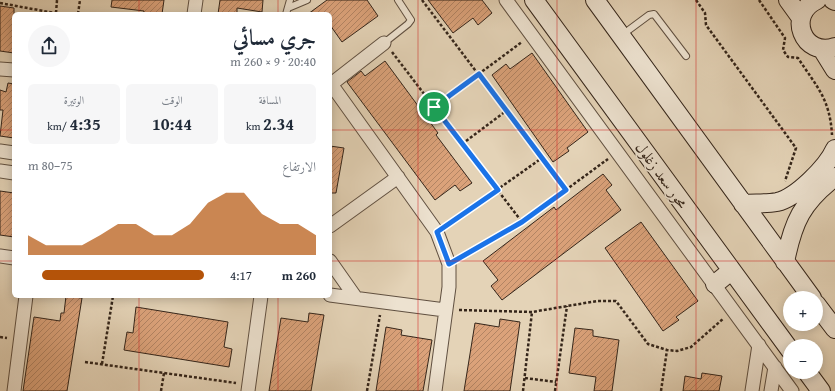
<!DOCTYPE html>
<html lang="ar">
<head>
<meta charset="utf-8">
<style>
	body { margin:0; font-family:"Gentium Book Plus",Amiri,serif; background:#f6f6f7; color:#1f2937; direction:rtl; height:100vh; display:flex; flex-direction:column; font-size:15px; white-space:nowrap }
	* { box-sizing:border-box; margin:0 }
	p { font-size:13px; color:#747a83 }
	.icon { flex:none; width:22px; height:22px; fill:none; stroke:currentColor; stroke-width:2; stroke-linecap:round; stroke-linejoin:round }
	.map { position:relative; flex:1; overflow:hidden; direction:ltr }
	.panel { position:absolute; left:12px; top:12px; width:320px; height:286px; display:flex; flex-direction:column; background:#fff; border-radius:6px; box-shadow:0 2px 10px #0003; direction:rtl }
	.panel>* { flex:none }
	.buttons { position:absolute; left:783px; top:291px; display:grid; gap:8px }
	.buttons a { display:grid; place-items:center; width:40px; height:40px; border-radius:50%; background:#fff; box-shadow:0 2px 10px #0003; font-size:20px }
	.pin { position:absolute; display:grid; place-items:center; width:34px; height:34px; color:#fff; margin:-17px; border:2px solid #fff; border-radius:50%; box-shadow:0 1px 4px #0007 }
	.round { display:grid; place-items:center; flex:none; width:42px; height:42px; border-radius:21px; background:#f6f6f7 }
	.summary { display:flex; align-items:center; justify-content:space-between; height:68px; padding:0 16px }
	h1 { font-size:22px; font-weight:600; line-height:30px }
	.metrics { display:grid; grid-template-columns:repeat(3,1fr); gap:6px; height:68px; padding:4px 16px }
	.metrics div { display:grid; align-content:center; border-radius:6px; background:#f6f6f7; text-align:center }
	.metrics b { font-size:17px; font-weight:600 }
	.metrics small { font-size:11px; font-weight:400 }
	.metrics p { font-size:11px }
	.chart { height:112px; padding:8px 16px }
	.chart p { display:flex; justify-content:space-between }
	.chart svg { width:100%; height:72px; margin-top:4px; fill:#b45309; opacity:.7 }
	ul { padding:0 16px; list-style:none; font-size:13px }
	li { display:grid; grid-template-columns:64px 48px 1fr; align-items:center; height:30px }
	li i { height:10px; border-radius:5px; background:#b45309 }
	.map>svg:first-child { display:block }
	.building { fill:url(#building-hatch); stroke:#34251a }
	.lines { fill:none; stroke-linecap:round; stroke-linejoin:round }
	.lane-casing { stroke:#605041; stroke-width:8 }
	.street-casing { stroke:#605041; stroke-width:15 }
	.secondary-casing { stroke:#34251a; stroke-width:20 }
	.path { stroke:#34251a; stroke-width:2.5; stroke-dasharray:3 2; stroke-linecap:butt }
	.lane { stroke:#ede2d0; stroke-width:6 }
	.street { stroke:#ede2d0; stroke-width:13 }
	.secondary { stroke:#ede2d0; stroke-width:18 }
	.route-casing { stroke:#fff; stroke-width:8 }
	.route { stroke:#1a73e8; stroke-width:5 }
	.grid { fill:none; stroke:#d62828; stroke-width:1; stroke-opacity:0.55 }
	.labels { text-anchor:middle; dominant-baseline:central; stroke-width:3; stroke-linejoin:round; paint-order:stroke }
	.street-label { font-size:15px; fill:#34251a; stroke:#ede2d0 }
</style>
</head>
<body>
<div class="map">
<svg width="835" height="391" viewBox="0 0 835 391">
	<defs>
		<pattern id="building-hatch" width="6" height="6" patternUnits="userSpaceOnUse"><rect width="6" height="6" fill="#dba27a"/><path d="M-1 1l2-2M0 6l6-6M5 7l2-2" fill="none" stroke="#b28463"/></pattern>
	</defs>
	<rect width="100%" height="100%" fill="#e4d3b7"/>
	<filter id="stains"><feTurbulence type="fractalNoise" baseFrequency=".005" numOctaves="4"/><feColorMatrix values="0 0 0 0 .2 0 0 0 0 .09 0 0 0 0 .02 0 0 0 .5 -.17"/></filter>
	<radialGradient id="worn" r=".72"><stop offset=".6" stop-color="#630" stop-opacity="0"/><stop offset="1" stop-color="#630" stop-opacity=".3"/></radialGradient>
	<path class="building" d="M112,0H164L162,14H143L144,11L111,7Z
		M220,0H263L262,12L237,8V14H218Z
		M327,0H367L378,16L342,42L330,25V14H308Z
		M428,0H482L492,13L478,25L473,18L453,33Z
		M0,6L14,8V53L0,51Z
		M532,53L588,132L567,148L569,151L553,162L492,75L506,64L510,69Z
		M385,61L438,133L436,135L472,183L460,191L455,185L435,200L347,82L361,71L365,76Z
		M8,83L14,84V138L0,136L3,110H0V90L6,92Z
		M330,146L344,148L336,193H330Z
		M603,174L612,185L606,190L621,210L502,300L491,286L498,280L483,261L554,207L556,210Z
		M0,191L14,193V237L0,235Z
		M641,222L698,301L676,317L679,320L663,331L605,248Z
		M66,296L82,298L67,391H23L34,317L60,321L61,313H64Z
		M136,307L228,322L224,347L232,349L229,367L124,350L127,332L133,333Z
		M309,313L324,315L311,391H269L281,318L308,322Z
		M500,319L520,322L510,391H464L475,323L499,327Z
		M386,327L402,330L401,335L432,340L423,391H376Z
		M575,328L593,330V336L619,340L612,391H594L596,377L569,373Z
		M702,373L722,376L719,391H683L685,376L701,379Z"/>
	<g class="lines">
		<defs>
			<path id="lane" d="M288,8L307,0
				M286,14L290,0
				M622,35L649,15L654,14L686,56
				M384,43L408,24L411,20L398,0"/>
			<path id="street" d="M506,0L792,391
				M194,14L196,0
				M0,69L14,70
				M331,84L437,232L449,264V287L435,391
				M330,85L384,43
				M0,151L14,153
				M0,171L14,173
				M330,226L398,177
				M0,256L14,258
				M330,261L356,298
				M330,295L445,310
				M14,391L26,296
				M248,391L261,296
				M752,391L759,345
				M771,391L775,367"/>
			<path id="secondary" d="M534,0L790,350
				M595,0L812,298
				M788,0L801,18
				M817,0C786,14 803,58 835,47
				M833,0L835,1
				M822,49L835,70
				M743,204C754,203 766,204 777,202C796,198 827,167 835,149
				M785,262C793,222 802,202 835,177
				M715,284L731,271
				M816,304L835,329
				M807,372L821,391"/>
		</defs>
		<use href="#lane" class="lane-casing"/>
		<use href="#street" class="street-casing"/>
		<use href="#secondary" class="secondary-casing"/>
		<path class="path" d="M422,0L566,190
			M696,0L705,13L706,25L796,148L785,181
			M759,0L785,38L783,50L788,57L798,58C817,87 830,99 832,135
			M0,3L60,14
			M56,13L57,0
			M78,14L80,0
			M392,52L522,222
			M434,107L522,42
			M462,144L506,111
			M447,225L542,158
			M460,257L522,222L608,159
			M459,310L532,312L597,301H616L648,344L667,350L677,351L691,347L724,318
			M0,337L7,338
			M85,362L236,383
			M102,364L113,296
			M525,378L556,382
			M161,391L164,373
			M367,391L380,315
			M523,391L532,312
			M555,391L567,306
			M661,391L667,350"/>
		<use href="#lane" class="lane"/>
		<use href="#street" class="street"/>
		<use href="#secondary" class="secondary"/>
	</g>
	<g class="lines">
		<defs>
			<path id="route" d="M479,74L566,190L522,222L449,264L437,232L498,190L434,107Z"/>
		</defs>
		<use href="#route" class="route-casing"/>
		<use href="#route" class="route"/>
	</g>
	<path class="grid" d="M139,0V14M278,0V14M418,0V391M557,0V391M696,0V391M0,130H14M330,130H835M0,261H14M330,261H835M139,296V391M278,296V391"/>
	<g class="labels">
		<g class="street-label">
			<text transform="translate(662 175) rotate(54)">محور سعد زغلول</text>
		</g>
	</g>
	<rect width="100%" height="100%" filter="url(#stains)"/>
	<rect width="100%" height="100%" fill="url(#worn)"/>
</svg>
<div class="buttons">
<a>+</a>
<a>−</a>
</div>
<div class="pin" style="left:434px;top:107px;background:#1e9e55"><svg class="icon" aria-label="arrive" viewBox="0 0 24 24"><path d="M6 21V4h12l-3 4 3 4H6"/></svg></div>
<section class="panel">
<div class="summary"><div><h1>جري مسائي</h1><p>20:40 · 9 × 260 m</p></div><a class="round"><svg class="icon" aria-label="share" viewBox="0 0 24 24"><path d="M12 15V3M7 8l5-5 5 5M5 13v7h14v-7"/></svg></a></div>
<div class="metrics">
<div><p>المسافة</p><b>2.34<small> km</small></b></div>
<div><p>الوقت</p><b>10:44</b></div>
<div><p>الوتيرة</p><b>4:35<small> /km</small></b></div>
</div>
<div class="chart"><p><span>الارتفاع</span>75–80 m</p>
<svg viewBox="0 0 160 44" preserveAspectRatio="none"><path d="M0 44V32L10 38L20 38L30 38L40 32L50 25L60 25L70 32L80 32L90 25L100 12L110 6L120 6L130 19L140 25L150 25L160 32V44z"/></svg>
</div>
<ul>
<li><b>260 m</b>4:17<i style="width:92%"></i></li>
</ul>
</section>
</div>
</body>
</html>
